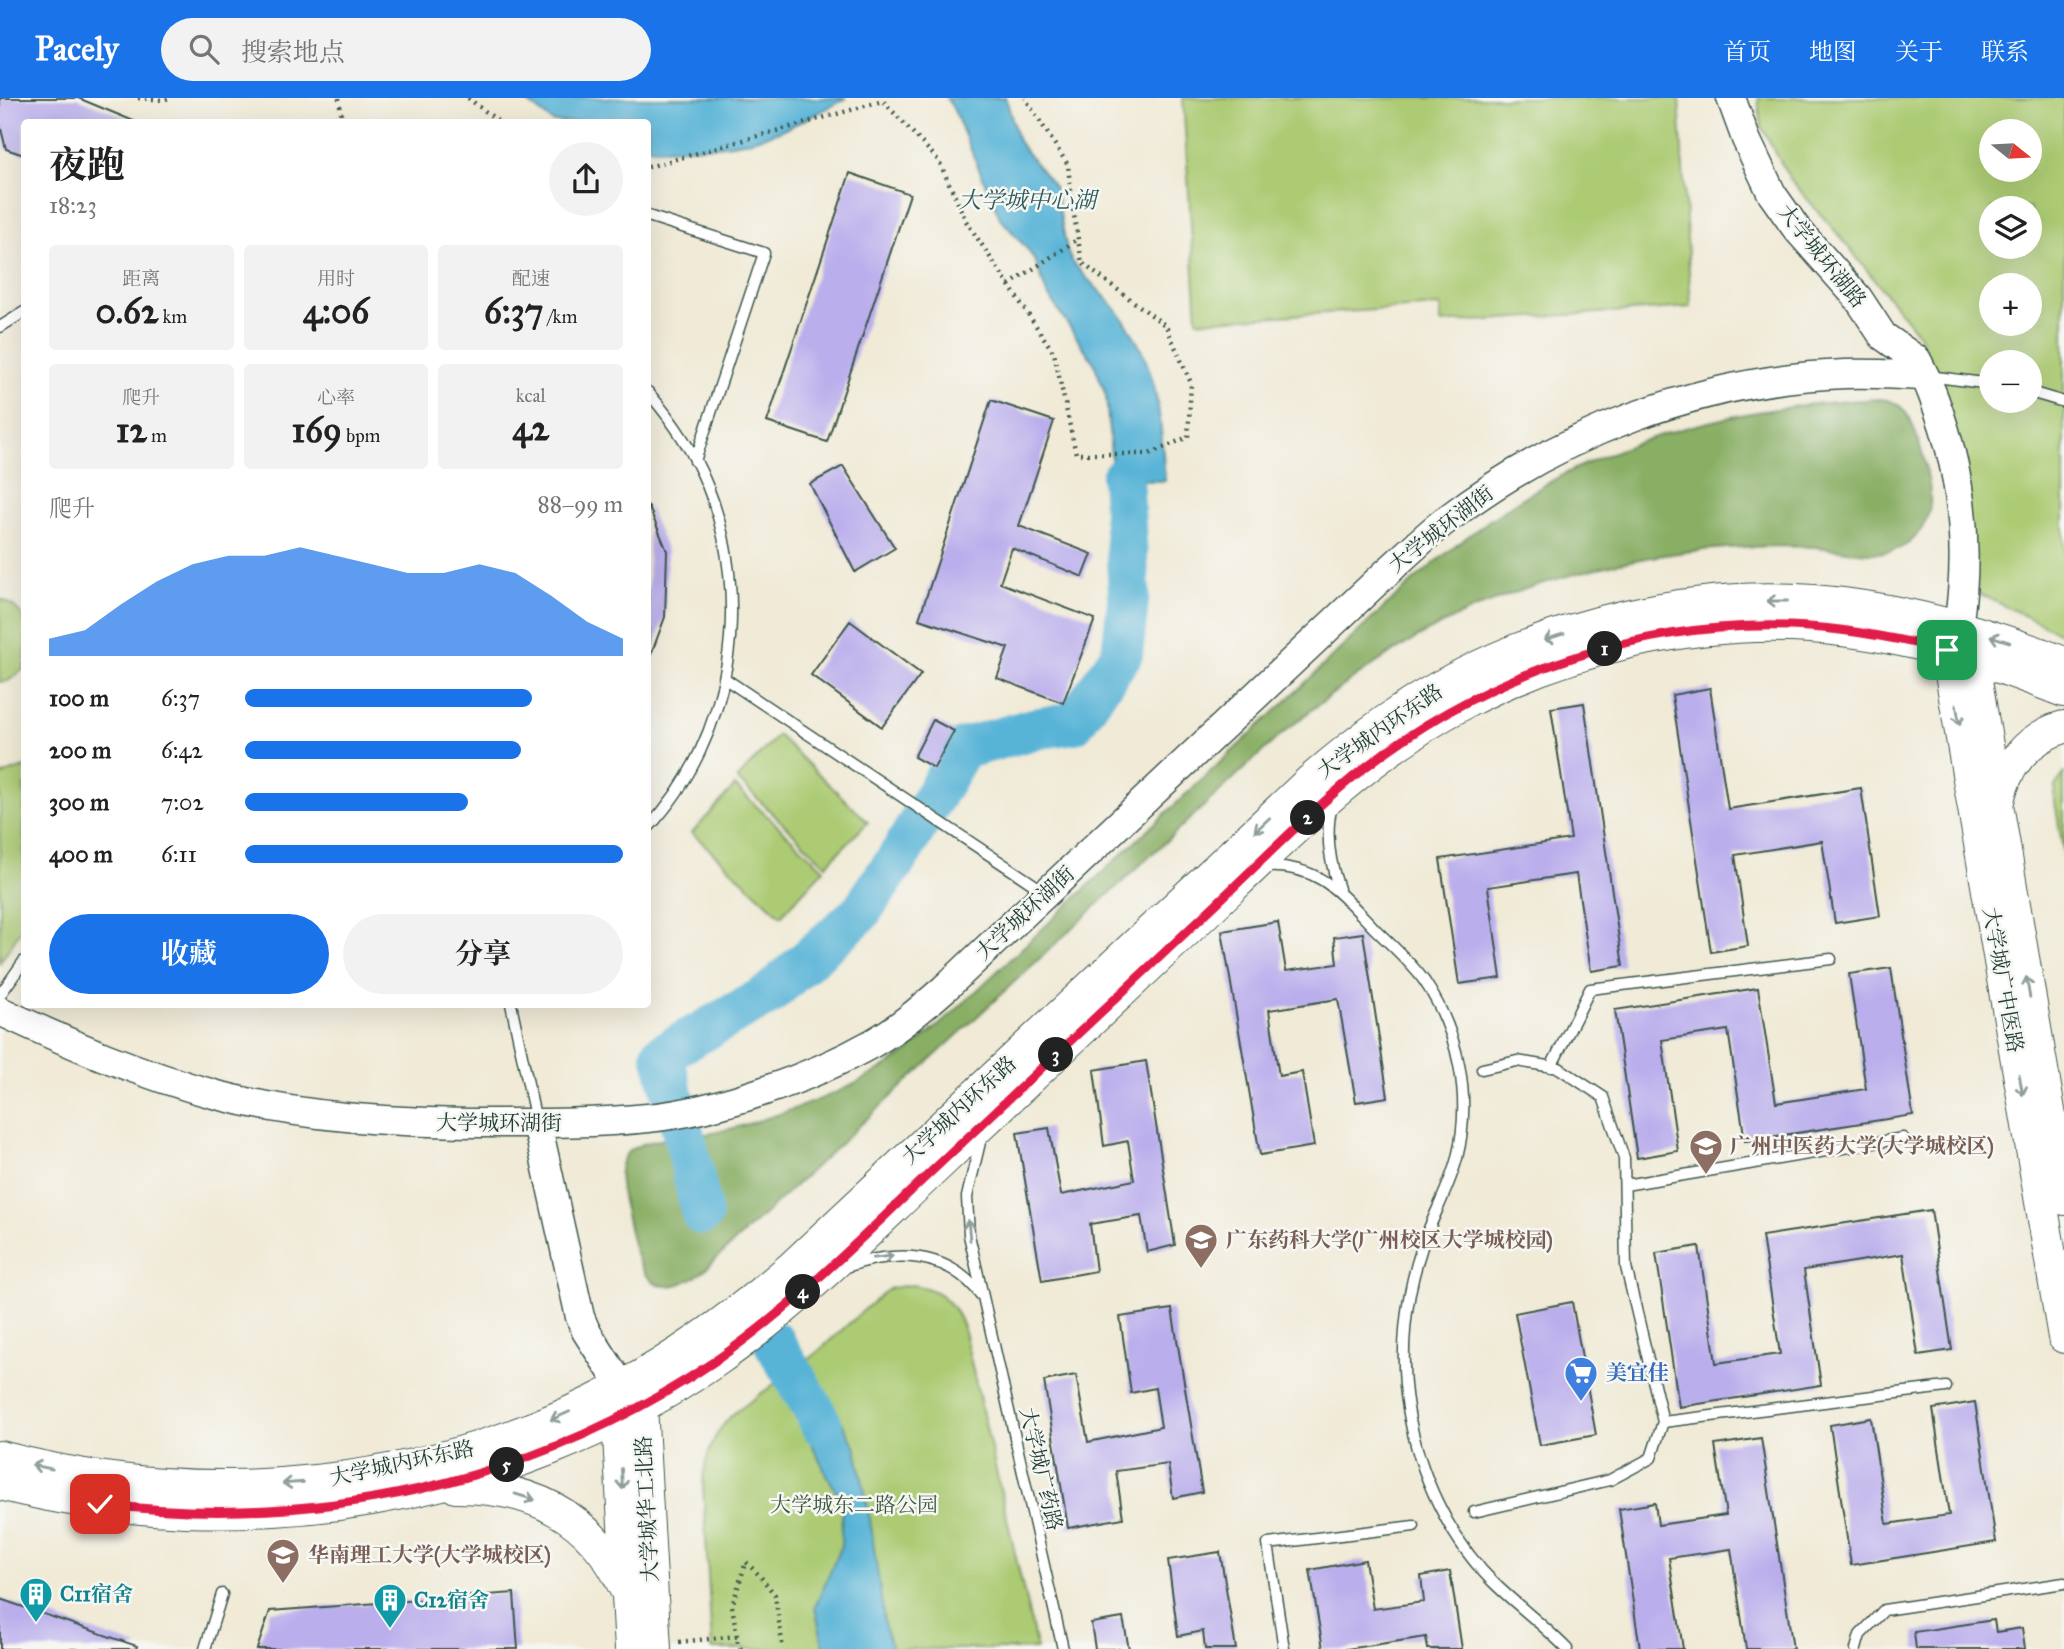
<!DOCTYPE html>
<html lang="zh">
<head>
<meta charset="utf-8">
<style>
	body { margin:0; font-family:"IM FELL Great Primer","Noto Serif SC",serif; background:#f2f2f2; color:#222; height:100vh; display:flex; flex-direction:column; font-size:26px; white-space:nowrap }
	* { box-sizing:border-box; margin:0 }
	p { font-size:23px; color:#767676 }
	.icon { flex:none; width:38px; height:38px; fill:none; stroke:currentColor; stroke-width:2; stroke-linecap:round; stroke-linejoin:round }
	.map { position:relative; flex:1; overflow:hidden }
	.drawer { position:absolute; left:21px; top:21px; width:630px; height:889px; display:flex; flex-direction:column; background:#fff; border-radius:7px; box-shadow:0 7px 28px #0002 }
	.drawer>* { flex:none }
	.needle { width:46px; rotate:108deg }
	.buttons { position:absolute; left:1979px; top:21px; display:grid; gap:14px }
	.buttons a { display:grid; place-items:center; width:63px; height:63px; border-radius:50%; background:#fff; box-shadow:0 7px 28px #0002; font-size:35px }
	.pin { position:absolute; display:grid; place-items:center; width:60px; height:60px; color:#fff; margin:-30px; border-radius:14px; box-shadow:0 4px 10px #0006 }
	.km { position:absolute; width:35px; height:35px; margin:-18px; border-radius:50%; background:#222; color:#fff; font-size:19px; line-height:35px; text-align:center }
	.round { display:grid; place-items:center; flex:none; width:74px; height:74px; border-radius:37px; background:#f2f2f2 }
	.head { display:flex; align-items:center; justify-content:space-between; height:119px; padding:0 28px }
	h1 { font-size:38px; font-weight:700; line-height:52px }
	.metrics { display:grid; grid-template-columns:repeat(3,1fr); gap:10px; height:119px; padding:7px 28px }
	.metrics div { display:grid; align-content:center; border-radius:7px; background:#f2f2f2; text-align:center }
	.metrics b { font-size:35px; font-weight:700 }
	.metrics small { font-size:19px; font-weight:400 }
	.metrics p { font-size:19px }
	.chart { height:196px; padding:14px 28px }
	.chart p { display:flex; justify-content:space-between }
	.chart svg { width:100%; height:126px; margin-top:7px; fill:#1a73e8; opacity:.7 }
	.action { display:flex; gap:14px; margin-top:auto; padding:14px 28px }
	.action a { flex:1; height:80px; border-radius:42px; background:#1a73e8; color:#fff; font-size:28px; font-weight:700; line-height:80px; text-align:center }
	.action a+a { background:#f2f2f2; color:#222 }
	ul { padding:0 28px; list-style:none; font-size:23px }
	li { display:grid; grid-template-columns:112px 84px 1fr; align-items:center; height:52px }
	li i { height:18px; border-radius:9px; background:#1a73e8 }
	header { display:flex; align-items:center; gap:42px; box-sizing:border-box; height:98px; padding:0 35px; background:#1a73e8; color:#fff }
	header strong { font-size:33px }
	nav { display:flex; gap:38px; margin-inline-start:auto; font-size:24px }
	.search { width:490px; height:63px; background:#f2f2f2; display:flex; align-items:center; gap:18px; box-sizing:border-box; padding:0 24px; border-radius:38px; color:#767676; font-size:26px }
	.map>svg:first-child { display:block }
	.green { fill:#accb73; stroke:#668454; stroke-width:2; fill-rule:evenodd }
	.forest { fill:#89af65; stroke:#54764c; stroke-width:2 }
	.water { fill:#59b4d7; stroke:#3c7886; stroke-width:2 }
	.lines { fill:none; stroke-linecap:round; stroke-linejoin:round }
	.river { stroke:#59b4d7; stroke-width:42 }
	.building { fill:#baaeec }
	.service-casing { stroke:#3e574c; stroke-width:13 }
	.tertiary-casing { stroke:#3e574c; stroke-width:31 }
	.secondary-casing { stroke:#3e574c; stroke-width:34 }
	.path { stroke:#3e574c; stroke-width:4.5; stroke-dasharray:2 5; stroke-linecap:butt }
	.service { stroke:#fff; stroke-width:10 }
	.tertiary { stroke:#fff; stroke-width:28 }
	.secondary { stroke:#fff; stroke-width:32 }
	.oneway { stroke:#8f9e9a }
	.route-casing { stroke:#fff; stroke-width:14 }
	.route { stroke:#e11d48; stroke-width:9 }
	.labels { text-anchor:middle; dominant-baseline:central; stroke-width:5; stroke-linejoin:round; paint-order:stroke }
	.street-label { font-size:21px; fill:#1f3d34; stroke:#f6f6f2 }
	.education-label { font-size:21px; font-weight:bold; fill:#785e54; stroke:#f6f6f2; text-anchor:start }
	.shop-label { font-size:21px; font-weight:bold; fill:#366cbe; stroke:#f6f6f2; text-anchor:start }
	.park-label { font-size:21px; fill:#3b5941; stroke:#f6f6f2 }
	.culture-label { font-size:21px; font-weight:bold; fill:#0d838f; stroke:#f6f6f2; text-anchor:start }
	.water-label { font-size:23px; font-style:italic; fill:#2e5b5d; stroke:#f6f6f2 }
</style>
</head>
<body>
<header>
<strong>Pacely</strong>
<div class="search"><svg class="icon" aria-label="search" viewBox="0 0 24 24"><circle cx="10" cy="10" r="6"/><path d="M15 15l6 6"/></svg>搜索地点</div>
<nav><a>首页</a><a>地图</a><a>关于</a><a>联系</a></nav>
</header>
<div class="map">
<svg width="2064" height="1551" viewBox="0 0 2064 1551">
	<rect width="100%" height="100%" fill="#f6f6f2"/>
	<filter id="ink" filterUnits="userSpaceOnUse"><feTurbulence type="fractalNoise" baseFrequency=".0143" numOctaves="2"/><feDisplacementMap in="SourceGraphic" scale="14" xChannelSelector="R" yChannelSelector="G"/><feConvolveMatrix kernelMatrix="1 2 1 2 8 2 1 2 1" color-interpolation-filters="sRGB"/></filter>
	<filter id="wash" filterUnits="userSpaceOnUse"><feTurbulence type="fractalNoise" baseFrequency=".00686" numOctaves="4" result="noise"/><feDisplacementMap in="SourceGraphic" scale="28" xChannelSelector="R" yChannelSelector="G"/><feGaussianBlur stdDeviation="1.57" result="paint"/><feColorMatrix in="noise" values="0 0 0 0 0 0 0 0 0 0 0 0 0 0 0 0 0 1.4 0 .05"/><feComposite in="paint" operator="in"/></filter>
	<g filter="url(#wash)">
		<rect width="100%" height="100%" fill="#f0ead6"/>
		<path class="green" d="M1183,0H1679L1691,209L1441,225L1440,208L1197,223Z
			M1758,0H2064V537L1970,491L1950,323L1920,238L1841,140L1790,81L1761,28ZM1992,33H2030V72H1992ZM1992,110H2030V149H1992ZM1992,187H2030V226H1992ZM1992,264H2030V303H1992Z
			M0,501C34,513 25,541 24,571L8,583L0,584Z
			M778,637L868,724L826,767L737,681Z
			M24,669V827L0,864V678Z
			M2064,676V758L2054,698L2055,688Z
			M735,688L824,771L781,818L692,735Z
			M912,1187C939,1190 953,1203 963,1229L1037,1551H712L703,1386C704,1358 713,1336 733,1316L814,1257L883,1195L891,1190Z"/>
		<path class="forest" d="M1879,301C1889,302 1896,304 1903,311C1917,327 1932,386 1930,407C1928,423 1919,438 1906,447C1880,463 1841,450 1812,449C1784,448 1755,448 1727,450C1627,457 1515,486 1427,534C1373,564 1323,601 1276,641L701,1175C649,1210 637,1168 628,1125C624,1104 611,1072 628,1054C641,1041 677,1041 695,1038C714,1035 733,1031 751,1025C796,1011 843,995 883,970C909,954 931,934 954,914C1064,810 1174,707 1285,604C1376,518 1465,423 1579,369C1675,324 1775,306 1879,301Z"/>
		<path class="water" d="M522,0H847C821,13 796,28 768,37C733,50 692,50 655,51L648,50V24H553Z
			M946,0H1006L1018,43L1055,90L1067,152L1072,163C1086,182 1105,196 1119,215C1160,269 1160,318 1165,383L1113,382L1106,298L1094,265L1046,194L1036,165L1028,152L1000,120L953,10Z
			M808,1262L856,1350L870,1421L885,1529L892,1551H824L815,1509L841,1448L842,1406L783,1290Z"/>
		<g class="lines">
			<path class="river" d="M702,1116L688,1053L662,956L768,897L860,815L901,755L962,651L1033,631L1074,625L1122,556L1129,494L1122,380
				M774,1244L813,1310L822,1328"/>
		</g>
		<g id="blocks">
			<path class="building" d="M0,0H78L136,24H24V57L6,51L0,27Z
				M850,75L910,96L827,344L767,324Z
				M991,302L1054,323L1019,428L1092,456L1083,479L1012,450L1000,485L1095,521L1063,605L997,580L1008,550L919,521Z
				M843,368L895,450L855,474L810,386Z
				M648,407L667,453L665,519L649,562Z
				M850,523L921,576L882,629L811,577Z
				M1710,590L1728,711L1861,690L1880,818L1835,825L1822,743L1735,757L1748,848L1711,854L1672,597Z
				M1584,605L1623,868L1591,873L1576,776L1488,789L1501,880L1459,886L1440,761L1571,741L1551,610Z
				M933,622L954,633L934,670L914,659Z
				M1278,824L1286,873L1337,866L1334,839L1363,835L1388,999L1356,1004L1338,901L1269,912L1279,978L1302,974L1314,1048L1260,1057L1222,833Z
				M1891,870L1913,1017L1745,1043L1728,932L1662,942L1678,1053L1637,1060L1615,912L1758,890L1776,1005L1866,991L1849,876Z
				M1146,963L1175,1147L1147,1154L1141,1118L1090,1126L1096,1173L1042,1183L1017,1035L1049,1030L1061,1097L1134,1082L1128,1043L1104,1048L1094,972Z
				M1931,1112L1952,1252L1918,1257L1903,1156L1804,1172L1821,1287L1679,1309L1656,1155L1699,1148L1716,1265L1780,1256L1762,1138Z
				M1572,1204L1596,1337L1540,1347L1515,1215Z
				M1172,1211L1202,1394L1173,1400L1168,1366L1116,1373L1123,1420L1068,1430L1044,1283L1076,1277L1088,1344L1161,1329L1155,1290L1131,1295L1120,1219Z
				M1975,1304L1996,1444L1851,1467L1830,1327L1871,1320L1887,1426L1949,1417L1933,1311Z
				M1761,1340L1793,1551H1746L1731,1451L1669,1460L1683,1551H1640L1619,1411L1655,1405L1658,1427L1726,1417L1715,1347Z
				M1220,1454L1236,1551H1205L1203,1533L1178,1538L1168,1462Z
				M1365,1462L1373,1511L1424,1504L1421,1478L1450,1473L1462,1551H1428L1426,1539L1347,1551H1323L1310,1472Z
				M514,1495L518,1551H257L270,1513Z
				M0,1501L137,1548L136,1551H0Z
				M1123,1520L1129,1551H1095L1091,1525Z
				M1994,1522L1996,1534L2022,1530L2025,1551H1916L1914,1534Z"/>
		</g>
	</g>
	<g filter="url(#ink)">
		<use href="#blocks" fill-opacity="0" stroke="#3e574c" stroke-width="2"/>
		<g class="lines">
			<defs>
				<path id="service" d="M648,118L764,155L695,363
					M0,229L24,214
					M1928,278L1992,286
					M648,294C672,322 693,352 707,387C753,500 733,640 648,730
					M2030,294L2064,304
					M724,580L1045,794
					M1332,707C1325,734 1330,765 1339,791
					M1264,769C1318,765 1340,795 1374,830C1391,847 1411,864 1425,884C1459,935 1472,1000 1457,1060C1449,1091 1432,1119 1422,1149C1405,1200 1399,1257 1408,1310C1418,1374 1449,1442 1496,1487C1519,1509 1545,1528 1567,1551
					M0,897L24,863
					M511,906L536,1023
					M1551,969L1590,891L1831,861
					M981,1040L967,1099L969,1137L1063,1551
					M1625,1087L1903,1040
					M846,1169C894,1152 947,1152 981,1197
					M1663,1324L1946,1289
					M1474,1414L1610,1382L1651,1360L1663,1324L1626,1169L1624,1060L1603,999L1559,970L1517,963L1482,971
					M205,1551L222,1496
					M1284,1551L1268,1446L1414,1428
					M1856,1551L1860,1537L1884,1512L2064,1485"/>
				<path id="tertiary" d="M1925,278C1960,359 1972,441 1958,528
					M0,913C70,946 142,977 217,997C301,1019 387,1024 474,1025C532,1025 590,1026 648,1020C719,1013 811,980 873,945C899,930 922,910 944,891L1386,475C1406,457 1425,438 1446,422C1559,335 1702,281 1845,276C1872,275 1899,277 1925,278L1917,262L1883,238L1858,200L1796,130L1772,96L1746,41L1731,0
					M537,1025L580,1219L586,1233L622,1289"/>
				<path id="secondary" d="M1955,536L1947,552L2064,1239
					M1964,542L1972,559L2064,1101
					M1997,707C2004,670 2027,639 2064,629
					M627,1295L641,1308L655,1551
					M620,1301L618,1320L631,1551
					M0,1359C207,1414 434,1391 623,1288C685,1255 739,1214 792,1169L1311,682C1355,644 1402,608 1454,581C1559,526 1693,493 1813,503C1900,510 1983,533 2064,565
					M0,1386C243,1448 509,1405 717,1262C795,1208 862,1139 931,1074C1014,995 1099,916 1182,837C1271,754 1357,661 1466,604C1569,550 1695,521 1811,529C1858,532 1906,542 1952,554C1990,564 2027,579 2064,593
					M456,1389C534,1389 592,1418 625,1490"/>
			</defs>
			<use href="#service" class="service-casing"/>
			<use href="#tertiary" class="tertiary-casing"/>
			<use href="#secondary" class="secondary-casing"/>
			<path class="path" d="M138,0L163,2L170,0
				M339,0L342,24
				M468,0L499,24
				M648,69L883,3L939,63L966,123L1054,255L1076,356H1149L1188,339L1191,285L1166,228L1082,165L1072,105L1068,67L1025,0
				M1009,187L1078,141
				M679,1544L737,1538
				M741,1551L738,1545L732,1508L746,1464L760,1478L775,1497L783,1551"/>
			<use href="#service" class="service"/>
			<use href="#tertiary" class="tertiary"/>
			<use href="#secondary" class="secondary"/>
		</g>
		<defs><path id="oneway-shaft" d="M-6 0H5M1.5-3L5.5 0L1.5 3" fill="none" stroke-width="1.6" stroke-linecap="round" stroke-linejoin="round" transform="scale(1.75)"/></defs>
		<g class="oneway">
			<use href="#oneway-shaft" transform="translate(1777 503) rotate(180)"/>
			<use href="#oneway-shaft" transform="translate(1554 539) rotate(161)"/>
			<use href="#oneway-shaft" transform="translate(2000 541) rotate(-162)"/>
			<use href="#oneway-shaft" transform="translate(1958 617) rotate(80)"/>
			<use href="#oneway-shaft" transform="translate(1262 727) rotate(137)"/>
			<use href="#oneway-shaft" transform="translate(2028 889) rotate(-100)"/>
			<use href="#oneway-shaft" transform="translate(2021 987) rotate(80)"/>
			<use href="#oneway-shaft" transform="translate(969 1132) rotate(-96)"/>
			<use href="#oneway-shaft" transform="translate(883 1159) rotate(-7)"/>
			<use href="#oneway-shaft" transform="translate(560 1318) rotate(156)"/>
			<use href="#oneway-shaft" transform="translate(42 1369) rotate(-168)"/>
			<use href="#oneway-shaft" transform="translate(622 1381) rotate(87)"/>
			<use href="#oneway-shaft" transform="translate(293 1385) rotate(176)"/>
			<use href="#oneway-shaft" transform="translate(525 1399) rotate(17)"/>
		</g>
	</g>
	<g class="lines" filter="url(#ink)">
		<defs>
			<path id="route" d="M100,1406C316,1433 534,1386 715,1263C795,1208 863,1138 933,1072C1027,983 1122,895 1216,806C1265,760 1313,710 1367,668C1490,572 1653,519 1809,529C1856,532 1902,542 1947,552"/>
		</defs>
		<use href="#route" class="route-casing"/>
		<use href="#route" class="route"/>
	</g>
	<defs>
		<symbol id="university-pin" viewBox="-11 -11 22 30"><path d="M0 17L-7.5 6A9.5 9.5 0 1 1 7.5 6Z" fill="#8d6e63" stroke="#f6f6f2"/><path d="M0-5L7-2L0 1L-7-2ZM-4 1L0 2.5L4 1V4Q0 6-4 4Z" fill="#fff"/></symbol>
		<symbol id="supermarket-pin" viewBox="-11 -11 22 30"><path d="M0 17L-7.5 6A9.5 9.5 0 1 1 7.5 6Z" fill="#3f7fe0" stroke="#f6f6f2"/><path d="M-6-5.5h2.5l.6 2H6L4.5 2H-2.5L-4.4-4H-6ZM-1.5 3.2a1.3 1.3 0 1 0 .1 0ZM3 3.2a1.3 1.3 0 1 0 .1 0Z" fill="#fff"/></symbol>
		<symbol id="building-pin" viewBox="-11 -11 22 30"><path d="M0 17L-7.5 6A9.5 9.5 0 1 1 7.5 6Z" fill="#0f9aa8" stroke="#f6f6f2"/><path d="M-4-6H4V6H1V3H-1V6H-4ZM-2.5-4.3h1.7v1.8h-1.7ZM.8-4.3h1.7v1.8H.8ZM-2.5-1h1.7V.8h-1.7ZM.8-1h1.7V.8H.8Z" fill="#fff"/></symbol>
	</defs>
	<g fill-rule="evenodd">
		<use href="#university-pin" x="1687" y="1029" width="38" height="52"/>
		<use href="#university-pin" x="1182" y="1123" width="38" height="52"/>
		<use href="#supermarket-pin" x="1562" y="1256" width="38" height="52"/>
		<use href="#university-pin" x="264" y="1438" width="38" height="52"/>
		<use href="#building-pin" x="17" y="1477" width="38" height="52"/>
		<use href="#building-pin" x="371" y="1483" width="38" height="52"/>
	</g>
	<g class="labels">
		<g class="street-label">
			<text transform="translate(1822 158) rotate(51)">大学城环湖路</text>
			<text transform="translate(1441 431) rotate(-38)">大学城环湖街</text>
			<text transform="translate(1380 633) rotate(-35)">大学城内环东路</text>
			<text transform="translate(1025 815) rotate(-43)">大学城环湖街</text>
			<text transform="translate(2003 882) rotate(80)">大学城广中医路</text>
			<text transform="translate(959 1012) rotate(-43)">大学城内环东路</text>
			<text x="499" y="1025">大学城环湖街</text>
			<text transform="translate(402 1365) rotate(-12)">大学城内环东路</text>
			<text transform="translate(1041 1371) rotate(77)">大学城广药路</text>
			<text transform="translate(647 1411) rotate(-93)">大学城华工北路</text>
		</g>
		<g class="education-label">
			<text x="1730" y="1048">广州中医药大学(大学城校区)</text>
			<text x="1226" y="1142">广东药科大学(广州校区大学城校园)</text>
			<text x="308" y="1457">华南理工大学(大学城校区)</text>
		</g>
		<g class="shop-label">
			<text x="1606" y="1275">美宜佳</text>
		</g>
		<g class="park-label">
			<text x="854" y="1407">大学城东二路公园</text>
		</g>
		<g class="culture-label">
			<text x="60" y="1496">C11宿舍</text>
			<text x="414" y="1502">C12宿舍</text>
		</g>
		<g class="water-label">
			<text x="1027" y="102">大学城中心湖</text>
		</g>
	</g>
</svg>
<div class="buttons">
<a><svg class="needle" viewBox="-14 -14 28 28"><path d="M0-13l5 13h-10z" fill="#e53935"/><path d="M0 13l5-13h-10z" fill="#767676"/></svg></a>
<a><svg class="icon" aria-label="layers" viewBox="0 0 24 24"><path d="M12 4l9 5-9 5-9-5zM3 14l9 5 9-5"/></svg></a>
<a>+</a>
<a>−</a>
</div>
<div class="pin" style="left:1947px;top:552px;background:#1e9e55"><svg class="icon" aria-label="arrive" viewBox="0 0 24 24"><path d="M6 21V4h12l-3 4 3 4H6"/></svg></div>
<div class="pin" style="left:100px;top:1406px;background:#d93025"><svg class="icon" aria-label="check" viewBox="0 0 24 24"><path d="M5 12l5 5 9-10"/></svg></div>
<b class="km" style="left:1605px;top:551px">1</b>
<b class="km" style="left:1308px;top:720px">2</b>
<b class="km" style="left:1056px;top:957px">3</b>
<b class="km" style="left:803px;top:1194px">4</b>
<b class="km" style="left:507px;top:1367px">5</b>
<section class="drawer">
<div class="head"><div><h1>夜跑</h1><p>18:23</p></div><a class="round"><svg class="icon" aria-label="share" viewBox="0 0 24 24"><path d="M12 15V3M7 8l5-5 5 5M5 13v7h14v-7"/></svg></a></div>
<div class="metrics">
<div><p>距离</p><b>0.62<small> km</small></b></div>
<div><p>用时</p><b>4:06</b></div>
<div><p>配速</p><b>6:37<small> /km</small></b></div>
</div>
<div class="metrics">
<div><p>爬升</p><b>12<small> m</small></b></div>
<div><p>心率</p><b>169<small> bpm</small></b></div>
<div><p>kcal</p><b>42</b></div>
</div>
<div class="chart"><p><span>爬升</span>88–99 m</p>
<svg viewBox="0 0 160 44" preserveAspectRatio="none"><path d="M0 44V38L10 35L20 26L30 18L40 12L50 9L60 9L70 6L80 9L90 12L100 15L110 15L120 12L130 15L140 23L150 32L160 38V44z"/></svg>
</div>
<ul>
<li><b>100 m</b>6:37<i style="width:76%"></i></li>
<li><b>200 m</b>6:42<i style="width:73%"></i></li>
<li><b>300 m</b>7:02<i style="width:59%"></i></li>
<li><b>400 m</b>6:11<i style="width:100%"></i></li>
</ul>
<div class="action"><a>收藏</a><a>分享</a></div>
</section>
</div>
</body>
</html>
